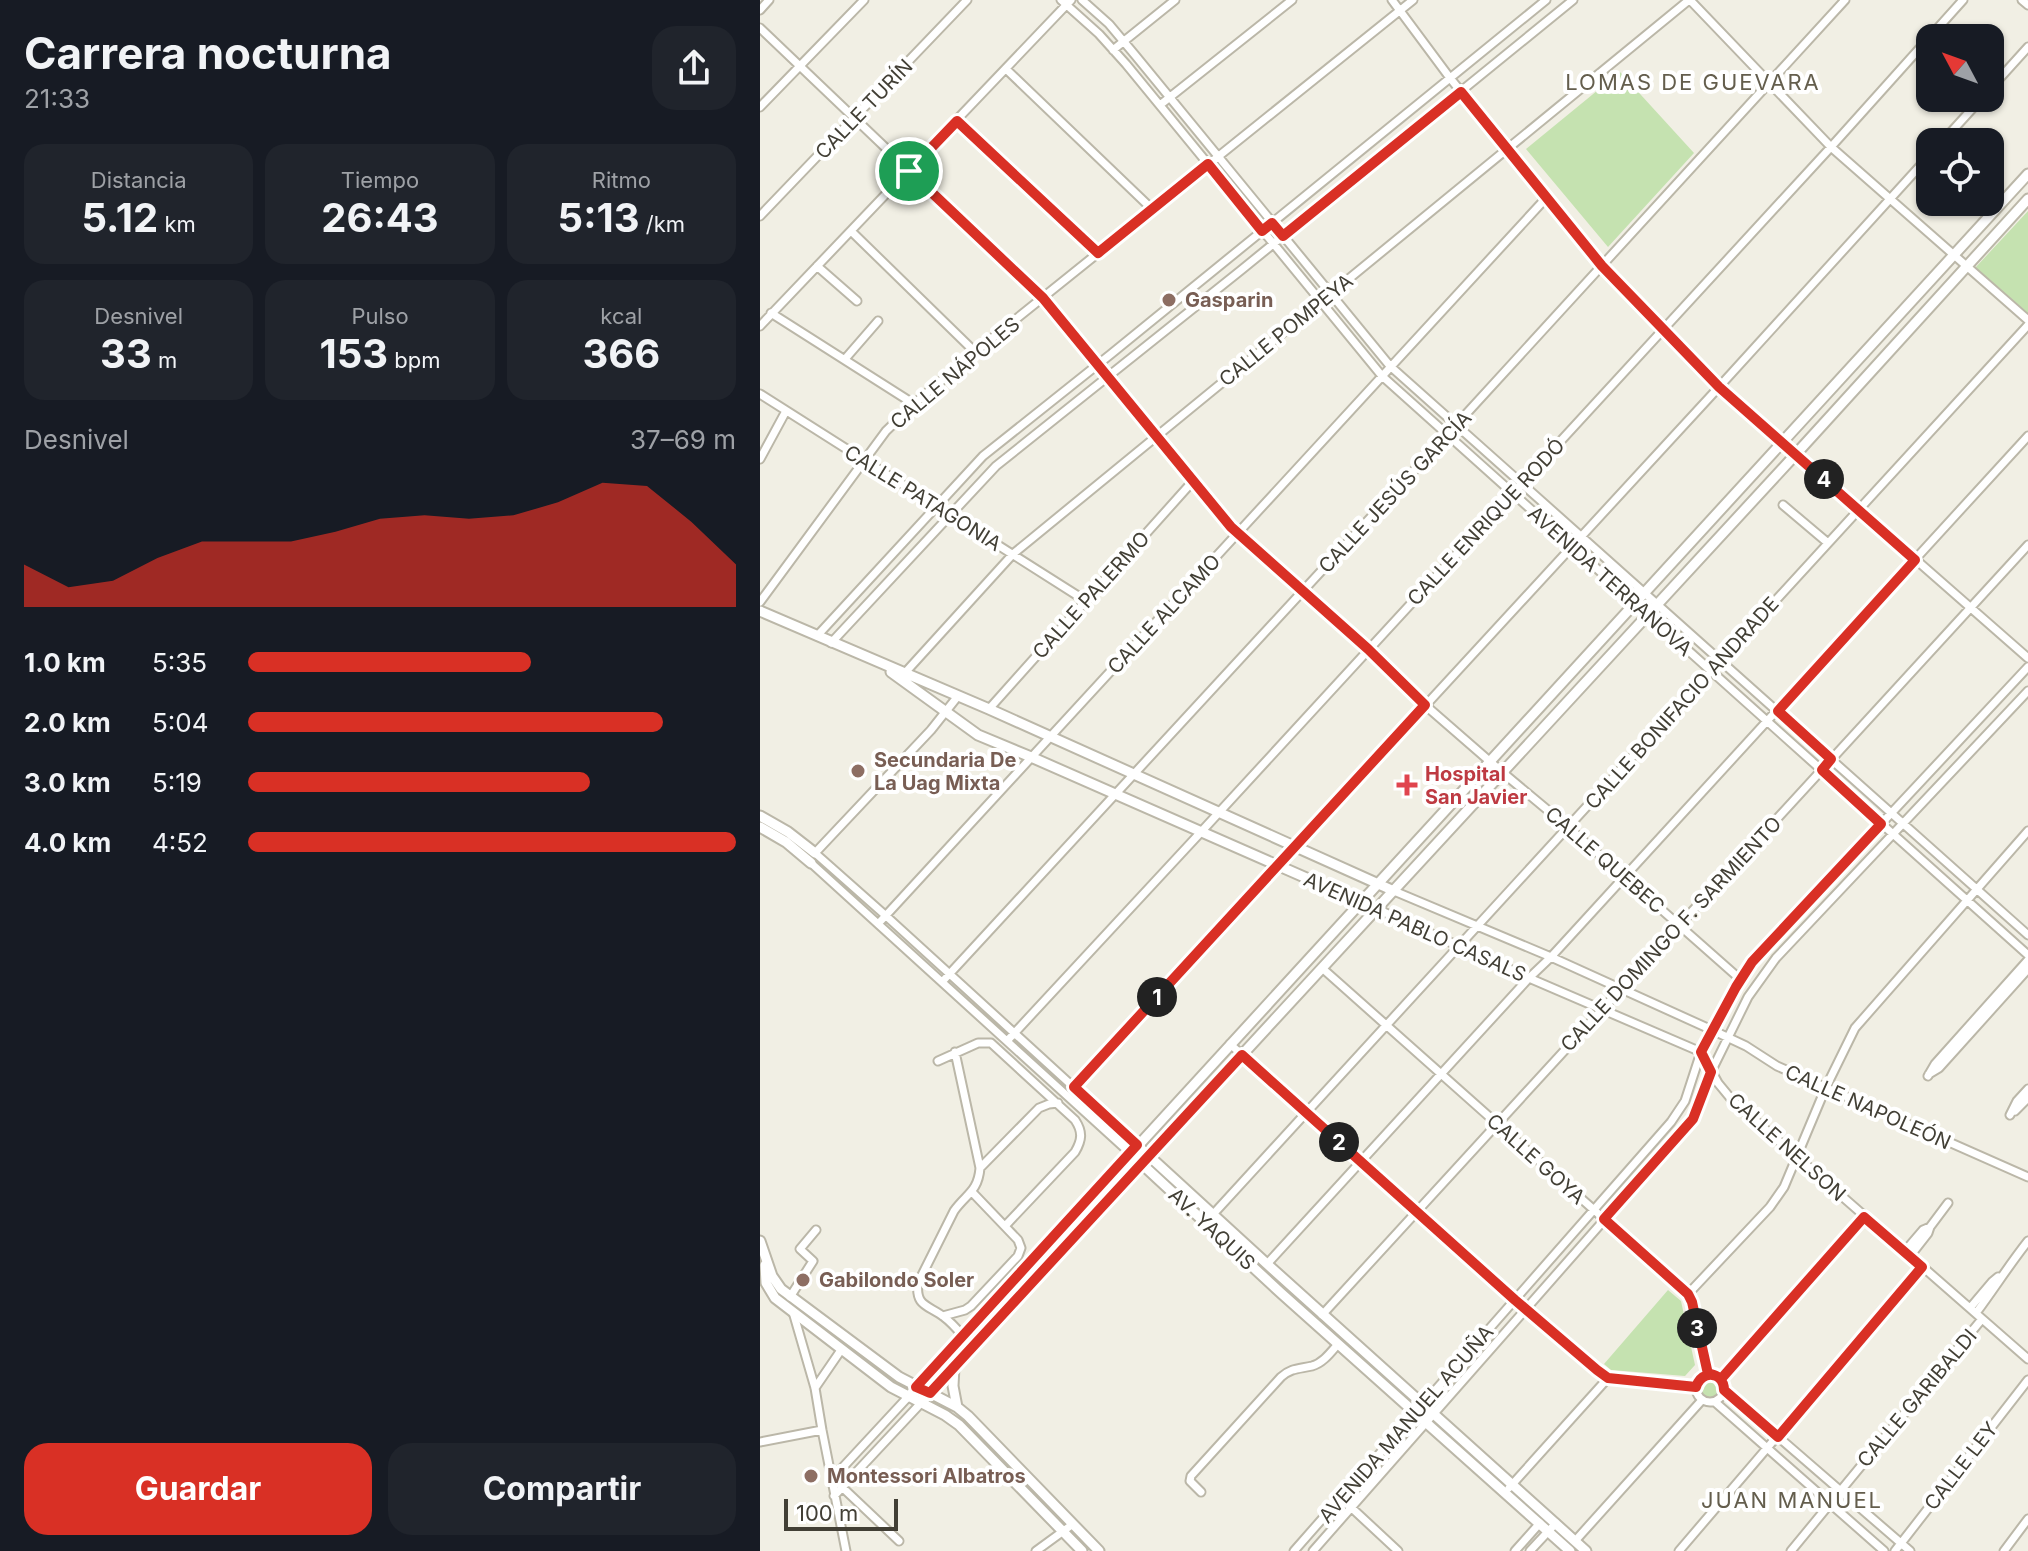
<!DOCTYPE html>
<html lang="es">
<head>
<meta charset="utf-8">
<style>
	body { margin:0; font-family:Inter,sans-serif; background:#20242c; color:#f1f3f6; height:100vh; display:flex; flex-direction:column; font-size:30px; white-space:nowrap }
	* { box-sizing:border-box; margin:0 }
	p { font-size:26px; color:#9ea1a6 }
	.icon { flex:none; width:44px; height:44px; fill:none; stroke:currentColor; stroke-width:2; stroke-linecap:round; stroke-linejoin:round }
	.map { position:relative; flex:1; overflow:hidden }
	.sheet { display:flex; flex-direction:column; background:#171b24; width:760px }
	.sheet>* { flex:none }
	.needle { width:52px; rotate:311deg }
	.buttons { position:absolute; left:1156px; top:24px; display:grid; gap:16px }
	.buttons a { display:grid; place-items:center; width:88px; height:88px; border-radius:16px; background:#171b24; box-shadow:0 2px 6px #0004; font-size:40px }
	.scale { position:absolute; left:24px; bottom:20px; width:114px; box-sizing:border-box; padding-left:8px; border:4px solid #423f35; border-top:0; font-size:22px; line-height:28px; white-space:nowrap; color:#423f35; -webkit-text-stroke:6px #fff; paint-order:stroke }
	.pin { position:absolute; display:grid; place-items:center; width:68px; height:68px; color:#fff; margin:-34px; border:4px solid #fff; border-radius:50%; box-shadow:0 2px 8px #0007 }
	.km { position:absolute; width:40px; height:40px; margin:-20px; border-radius:50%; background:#222; color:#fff; font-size:22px; line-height:40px; text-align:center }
	.round { display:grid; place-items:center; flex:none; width:84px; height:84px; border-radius:24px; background:#20242c }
	.summary { display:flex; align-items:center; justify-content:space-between; height:136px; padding:0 24px }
	h1 { font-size:44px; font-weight:700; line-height:60px }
	.metrics { display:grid; grid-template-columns:repeat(3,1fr); gap:12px; height:136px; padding:8px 24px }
	.metrics div { display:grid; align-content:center; border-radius:20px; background:#20242c; text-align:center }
	.metrics b { font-size:40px; font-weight:700 }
	.metrics small { font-size:22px; font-weight:400 }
	.metrics p { font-size:22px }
	.chart { height:224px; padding:16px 24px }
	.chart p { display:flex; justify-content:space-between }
	.chart svg { width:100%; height:144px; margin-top:8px; fill:#d93025; opacity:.7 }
	.primary-button { display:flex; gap:16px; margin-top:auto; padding:16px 24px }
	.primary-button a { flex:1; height:92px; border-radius:24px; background:#d93025; color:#fff; font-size:32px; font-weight:700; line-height:92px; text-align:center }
	.primary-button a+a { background:#20242c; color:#f1f3f6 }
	ul { padding:0 24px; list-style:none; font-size:26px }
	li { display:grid; grid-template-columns:128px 96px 1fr; align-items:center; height:60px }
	li i { height:20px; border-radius:10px; background:#d93025 }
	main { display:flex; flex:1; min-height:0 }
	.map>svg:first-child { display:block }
	.green { fill:#c5e2b0 }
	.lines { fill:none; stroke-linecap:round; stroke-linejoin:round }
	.minor-casing { stroke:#bbb7a8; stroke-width:11 }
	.tertiary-casing { stroke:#bbb7a8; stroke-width:13 }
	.minor { stroke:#fff; stroke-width:7 }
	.tertiary { stroke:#fff; stroke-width:9 }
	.route-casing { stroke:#fff; stroke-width:16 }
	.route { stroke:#d93025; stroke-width:10 }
	.education-dot { fill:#8d6e63; stroke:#fff; stroke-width:3 }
	.health-dot { fill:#e0444e; stroke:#fff; stroke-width:3 }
	.labels { text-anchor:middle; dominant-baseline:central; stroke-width:8; stroke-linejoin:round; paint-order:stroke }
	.street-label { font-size:20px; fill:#423f35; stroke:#fff }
	.education-label { font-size:20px; font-weight:bold; fill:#785e54; stroke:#fff; text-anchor:start }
	.health-label { font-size:20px; font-weight:bold; fill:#be3a42; stroke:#fff; text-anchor:start }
	.neighbourhood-label { font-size:22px; letter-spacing:2px; fill:#645e4d; stroke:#fff }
</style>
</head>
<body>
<main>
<section class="sheet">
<div class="summary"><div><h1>Carrera nocturna</h1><p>21:33</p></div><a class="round"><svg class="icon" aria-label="share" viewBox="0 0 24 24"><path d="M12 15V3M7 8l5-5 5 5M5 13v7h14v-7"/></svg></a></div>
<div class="metrics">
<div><p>Distancia</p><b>5.12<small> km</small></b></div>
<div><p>Tiempo</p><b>26:43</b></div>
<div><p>Ritmo</p><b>5:13<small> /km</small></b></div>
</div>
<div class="metrics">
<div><p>Desnivel</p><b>33<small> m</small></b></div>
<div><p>Pulso</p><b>153<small> bpm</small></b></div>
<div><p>kcal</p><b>366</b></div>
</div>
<div class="chart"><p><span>Desnivel</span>37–69 m</p>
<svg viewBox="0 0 160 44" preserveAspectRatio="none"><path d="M0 44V31L10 38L20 36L30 29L40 24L50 24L60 24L70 21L80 17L90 16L100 17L110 16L120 12L130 6L140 7L150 18L160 31V44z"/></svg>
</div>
<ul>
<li><b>1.0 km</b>5:35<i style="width:58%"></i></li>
<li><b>2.0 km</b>5:04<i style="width:85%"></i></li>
<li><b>3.0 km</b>5:19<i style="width:70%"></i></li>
<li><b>4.0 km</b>4:52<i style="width:100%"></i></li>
</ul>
<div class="primary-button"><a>Guardar</a><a>Compartir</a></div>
</section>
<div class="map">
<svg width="1268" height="1551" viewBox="0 0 1268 1551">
	<rect width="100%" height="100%" fill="#f1efe4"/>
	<path class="green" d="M860,72L934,153L848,247L766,149Z
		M1268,211V314L1215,268Z
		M908,1290L921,1301L935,1365L925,1376L851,1370L844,1364Z
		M940 1388a10 10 0 1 1 20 0a10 10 0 1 1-20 0Z"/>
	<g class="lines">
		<defs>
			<path id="minor" d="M301,0L339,34L366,64L622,376L1268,955
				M322,0L349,24L375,55L630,366L1268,935
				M632,0L690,78L842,266L902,328L959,387L1268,658
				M930,0L1071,147L1268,320
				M1262,0L1268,5
				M0,10L9,0
				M0,28L283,298L471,527L608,649L665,705L742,772L808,827L980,979
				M353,50L415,0
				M246,69L392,209
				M1230,89L1268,47
				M400,105L532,0
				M0,107L104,0
				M197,121L338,253
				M1182,142L1222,98
				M0,216L207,0
				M91,231L215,352
				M57,266L97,301
				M11,313L154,404
				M0,326L311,0
				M85,359L118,321
				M0,394L326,601
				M0,459L26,411
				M1023,505L1068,543
				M0,602L126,431L154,404L215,352L653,0
				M57,636L223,456L351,354L786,0
				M71,643L236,466L480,271L813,0
				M143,675L253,554L929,0
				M198,696L171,730L55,853L125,915L377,1145
				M229,709L433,481
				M51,863L370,1153
				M634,891L791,957L952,1030L986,1046L1017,1066L1268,1177
				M617,909L769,978L941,1052L958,1083L972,1100L1268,1359
				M118,924L787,197
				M562,968L924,1290L932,1302L948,1374
				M182,982L696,425L1085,0
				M247,1041L441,832L1071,147L1203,0
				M470,1044L755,1300L843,1375L855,1379L936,1387
				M195,1052L220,1168C218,1192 206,1194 194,1211L158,1283C155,1307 169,1305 184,1317C191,1322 197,1329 203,1336
				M178,1061L218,1043H231L315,1120C323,1132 322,1140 315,1152L245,1226
				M1169,1074L1179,1068L1268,969
				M1168,1076L1175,1064L1268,960
				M314,1087L959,387L1170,155
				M1255,1111L1268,1098
				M1250,1115L1257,1101L1268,1089
				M220,1168L279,1108L289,1104L298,1103
				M446,1222L1268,325
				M1145,1251L1163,1230L1170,1227L1188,1203
				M1150,1256L1168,1233L1170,1227
				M507,1264L769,978L791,957L1268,436
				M928,1294L1010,1207L1024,1187L1066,1087L1095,1028L1268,831
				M30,1297L53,1261L40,1249L56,1230
				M1210,1308L1232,1282L1238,1277
				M33,1312L55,1388L62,1430L86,1551
				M1216,1313C1234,1289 1249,1265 1268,1241
				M562,1315L1268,545
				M183,1316L205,1310L211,1306L258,1256L261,1248L258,1240L212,1192
				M936 1388a14 14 0 1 1 28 0a14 14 0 1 1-28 0Z
				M961,1379L1104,1217
				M55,1388L81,1350
				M964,1390L1150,1551
				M955,1402L1124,1551
				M0,1442L62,1430
				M71,1480L148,1397
				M83,1488L139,1541
				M749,1488L848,1378
				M441,1492L430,1481L431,1476L521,1377C531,1368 539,1369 552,1366C563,1363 571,1352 578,1344
				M74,1496L161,1403
				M581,1498L638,1551
				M815,1541L942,1400
				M276,1551L313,1524
				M534,1551L911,1122L925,1101L941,1052L952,1030L992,962L1268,667
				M553,1551L933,1119L951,1072L988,997L1016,958L1268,691
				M755,1551L780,1523
				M770,1551L796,1523
				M919,1551L1162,1267
				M1031,1551L1222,1319
				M1135,1551L1268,1380
				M1244,1551L1268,1519"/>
			<path id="tertiary" d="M0,611L229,709L634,891
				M131,672L218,735L271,757L617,909
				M0,816L28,832L55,853
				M0,827L26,842L51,863
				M377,1145L507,1264L826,1551
				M370,1153L521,1293L810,1551
				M0,1241L12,1276L21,1289L139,1377L197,1407L208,1416L339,1551
				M5,1265L6,1283L15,1298L131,1387L185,1415L199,1425L322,1551
				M194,1367L193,1386L197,1407
				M148,1397L1268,174
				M161,1403L1036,454L1268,199"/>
		</defs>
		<use href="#minor" class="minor-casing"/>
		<use href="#tertiary" class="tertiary-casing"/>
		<use href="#minor" class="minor"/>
		<use href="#tertiary" class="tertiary"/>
	</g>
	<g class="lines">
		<defs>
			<path id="route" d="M149,171L283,298L471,527L608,649L665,705L314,1087L377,1145L156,1387L170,1393L482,1055L755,1300L837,1370L848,1378L936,1387C940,1375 951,1371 961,1379L1104,1217L1162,1267L1018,1437L964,1390C964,1380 957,1374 948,1374L932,1302L928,1294L844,1219L933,1119L951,1072L941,1052L976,987L992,962L1121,824L1062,770L1071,759L1018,711L1155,560L959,387L902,328L842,266L701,92L523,236L512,223L502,231L448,164L338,253L197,121L149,171"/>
		</defs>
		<use href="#route" class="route-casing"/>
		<use href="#route" class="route"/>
	</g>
	<g class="education-dot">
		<circle cx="409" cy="300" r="8"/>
		<circle cx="98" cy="771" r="8"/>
		<circle cx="43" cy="1280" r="8"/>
		<circle cx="51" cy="1476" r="8"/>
	</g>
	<path class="health-dot" d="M643 773h8v8h8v8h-8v8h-8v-8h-8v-8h8z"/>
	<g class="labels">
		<g class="street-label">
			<text transform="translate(104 109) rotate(-46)">CALLE TURÍN</text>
			<text transform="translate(526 330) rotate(-39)">CALLE POMPEYA</text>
			<text transform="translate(195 373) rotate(-40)">CALLE NÁPOLES</text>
			<text transform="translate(635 492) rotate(-47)">CALLE JESÚS GARCÍA</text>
			<text transform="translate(163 498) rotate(32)">CALLE PATAGONIA</text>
			<text transform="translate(726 522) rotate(-47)">CALLE ENRIQUE RODÓ</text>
			<text transform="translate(850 581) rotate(42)">AVENIDA TERRANOVA</text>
			<text transform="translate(331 595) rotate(-48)">CALLE PALERMO</text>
			<text transform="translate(404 614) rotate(-47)">CALLE ALCAMO</text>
			<text transform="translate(922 703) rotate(-48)">CALLE BONIFACIO ANDRADE</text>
			<text transform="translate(845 860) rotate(41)">CALLE QUEBEC</text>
			<text transform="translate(655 927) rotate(24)">AVENIDA PABLO CASALS</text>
			<text transform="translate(911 934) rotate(-47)">CALLE DOMINGO F. SARMIENTO</text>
			<text transform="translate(1108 1107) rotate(24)">CALLE NAPOLEÓN</text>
			<text transform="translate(1027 1147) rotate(42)">CALLE NELSON</text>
			<text transform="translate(776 1159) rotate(42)">CALLE GOYA</text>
			<text transform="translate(452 1229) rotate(43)">AV. YAQUIS</text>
			<text transform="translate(1157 1398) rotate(-50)">CALLE GARIBALDI</text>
			<text transform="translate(646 1424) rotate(-49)">AVENIDA MANUEL ACUÑA</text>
			<text transform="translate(1201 1466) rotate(-52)">CALLE LEY</text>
		</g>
		<g class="education-label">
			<text x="425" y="300">Gasparin</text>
			<text x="114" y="760">Secundaria De<tspan x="114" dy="23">La Uag Mixta</tspan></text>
			<text x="59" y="1280">Gabilondo Soler</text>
			<text x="67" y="1476">Montessori Albatros</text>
		</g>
		<g class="health-label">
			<text x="665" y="774">Hospital<tspan x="665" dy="23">San Javier</tspan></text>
		</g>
		<g class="neighbourhood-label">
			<text x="933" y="82">LOMAS DE GUEVARA</text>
			<text x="1032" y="1500">JUAN MANUEL</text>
		</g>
	</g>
</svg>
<div class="buttons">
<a><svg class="needle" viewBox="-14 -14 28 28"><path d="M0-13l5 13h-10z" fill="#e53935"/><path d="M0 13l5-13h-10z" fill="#9ea1a6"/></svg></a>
<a><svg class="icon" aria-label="locate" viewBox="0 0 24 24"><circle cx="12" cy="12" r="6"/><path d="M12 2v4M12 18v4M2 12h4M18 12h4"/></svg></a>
</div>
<div class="scale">100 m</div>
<div class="pin" style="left:149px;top:171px;background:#1e9e55"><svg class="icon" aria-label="arrive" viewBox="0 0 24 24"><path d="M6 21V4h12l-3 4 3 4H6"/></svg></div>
<b class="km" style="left:397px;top:997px">1</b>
<b class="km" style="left:579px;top:1142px">2</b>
<b class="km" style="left:937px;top:1328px">3</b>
<b class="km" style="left:1064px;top:479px">4</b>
</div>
</main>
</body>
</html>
